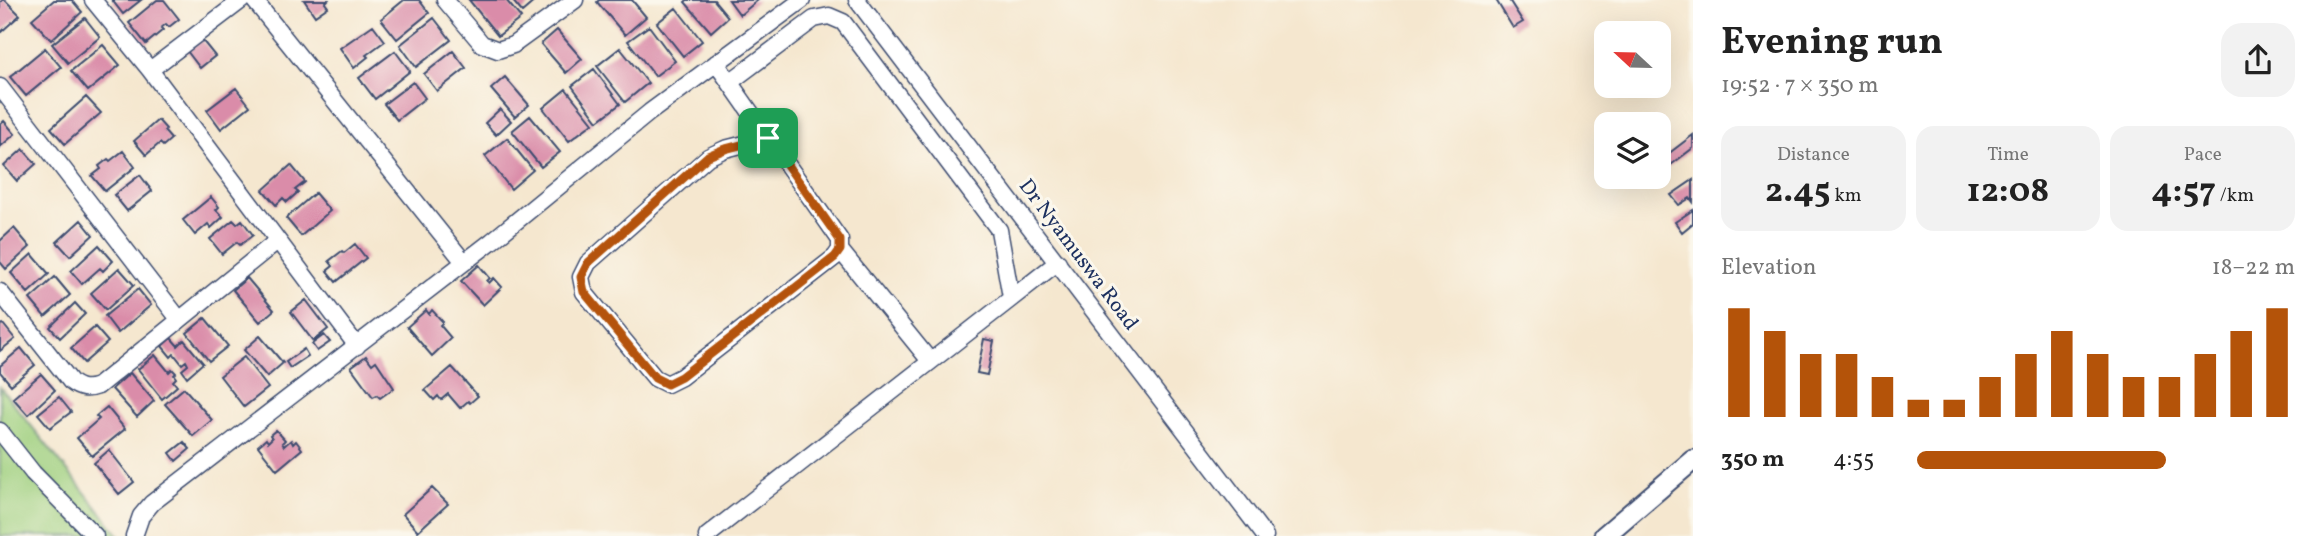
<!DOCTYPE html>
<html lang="en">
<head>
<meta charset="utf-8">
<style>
	body { margin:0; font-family:Vollkorn,serif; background:#f2f2f2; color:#222; height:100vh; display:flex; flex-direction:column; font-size:26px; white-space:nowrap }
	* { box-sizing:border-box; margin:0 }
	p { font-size:23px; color:#767676 }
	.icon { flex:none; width:38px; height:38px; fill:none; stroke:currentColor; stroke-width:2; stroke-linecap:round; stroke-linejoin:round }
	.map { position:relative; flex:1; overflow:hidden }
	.details { display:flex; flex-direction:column; background:#fff; width:630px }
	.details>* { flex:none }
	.needle { width:46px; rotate:292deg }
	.fabs { position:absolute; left:1594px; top:21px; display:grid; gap:14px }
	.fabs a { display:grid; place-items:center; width:77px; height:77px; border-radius:14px; background:#fff; box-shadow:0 7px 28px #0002; font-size:35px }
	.pin { position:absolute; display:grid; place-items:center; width:60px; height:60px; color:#fff; margin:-30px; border-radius:14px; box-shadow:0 4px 10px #0006 }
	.round { display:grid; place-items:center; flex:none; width:74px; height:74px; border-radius:21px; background:#f2f2f2 }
	.head { display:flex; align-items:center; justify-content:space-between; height:119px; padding:0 28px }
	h1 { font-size:38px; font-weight:700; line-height:52px }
	.figures { display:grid; grid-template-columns:repeat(3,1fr); gap:10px; height:119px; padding:7px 28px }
	.figures div { display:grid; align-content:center; border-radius:18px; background:#f2f2f2; text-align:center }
	.figures b { font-size:35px; font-weight:700 }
	.figures small { font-size:19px; font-weight:400 }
	.figures p { font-size:19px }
	.chart { height:196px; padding:14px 28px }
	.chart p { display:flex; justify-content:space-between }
	.chart svg { width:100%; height:126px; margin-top:7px; stroke:#b45309; stroke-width:6 }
	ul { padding:0 28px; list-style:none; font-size:23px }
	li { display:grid; grid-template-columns:112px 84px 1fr; align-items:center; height:52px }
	li i { height:18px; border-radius:9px; background:#b45309 }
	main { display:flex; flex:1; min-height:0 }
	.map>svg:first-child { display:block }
	.grass { fill:#9ecf7e; stroke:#5c7f6e; stroke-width:2 }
	.building { fill:#da8ca9 }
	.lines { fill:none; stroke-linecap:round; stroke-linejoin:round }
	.minor-casing { stroke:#3c4b6f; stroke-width:19 }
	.tertiary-casing { stroke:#3c4b6f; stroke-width:23 }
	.minor { stroke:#fff; stroke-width:16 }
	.tertiary { stroke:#fff; stroke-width:19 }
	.route-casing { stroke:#fff; stroke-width:14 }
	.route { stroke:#b45309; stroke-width:9 }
	.labels { text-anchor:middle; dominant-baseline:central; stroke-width:6; stroke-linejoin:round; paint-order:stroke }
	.street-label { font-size:21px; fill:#1b2f5e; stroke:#fbf7ec }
</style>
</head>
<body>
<main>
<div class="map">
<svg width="1693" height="536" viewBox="0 0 1693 536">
	<rect width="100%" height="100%" fill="#fbf7ec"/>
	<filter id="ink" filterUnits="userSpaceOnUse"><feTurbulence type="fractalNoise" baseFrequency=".0143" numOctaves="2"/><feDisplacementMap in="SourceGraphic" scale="14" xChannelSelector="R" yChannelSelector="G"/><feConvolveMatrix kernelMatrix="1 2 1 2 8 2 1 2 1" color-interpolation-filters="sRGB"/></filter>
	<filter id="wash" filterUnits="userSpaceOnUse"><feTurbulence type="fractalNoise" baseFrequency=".00686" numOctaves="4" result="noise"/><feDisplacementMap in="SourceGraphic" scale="28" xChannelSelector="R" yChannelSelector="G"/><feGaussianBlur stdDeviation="1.57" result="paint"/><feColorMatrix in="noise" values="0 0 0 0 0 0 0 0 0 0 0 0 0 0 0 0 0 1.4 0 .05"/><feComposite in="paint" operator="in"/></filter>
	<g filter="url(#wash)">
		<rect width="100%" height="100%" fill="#f5e7cf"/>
		<path class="grass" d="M0,387L120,536H0Z"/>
		<g id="blocks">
			<path class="building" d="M3,0H5L20,15L0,33V2Z
				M54,0H72L82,12L51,40L32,19Z
				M112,0H141L123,14Z
				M157,0H164L179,19L169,27L166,24L161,28L163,30L146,44L129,23Z
				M304,0H328L325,3L328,7L315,16Z
				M404,0H419L429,13L397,39L381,19Z
				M469,0H506L521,18L498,36Z
				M512,0H536L522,12Z
				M599,0H632L646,17L625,35L597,2Z
				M687,0H714L728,17L711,32L685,2Z
				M729,0H758L740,15Z
				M1496,0H1509L1523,22L1513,28Z
				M676,8L702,41L683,56L657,23Z
				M85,18L100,37L68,63L52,44Z
				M434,18L451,40L416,67L400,45Z
				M373,25L385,41L366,55L368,57L354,68L340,48Z
				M649,26L675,61L655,76L628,41Z
				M557,30L582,59L566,73L541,44Z
				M202,40L215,56L200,68L187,51Z
				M103,45L120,65L88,91L71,71Z
				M45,48L61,67L26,96L10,77Z
				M620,48L648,83L625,102L597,66Z
				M395,51L410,71L375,99L359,78Z
				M453,51L466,68L437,91L424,74Z
				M594,69L620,104L598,121L572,86Z
				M505,77L529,105L515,117L491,89Z
				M413,82L425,98L397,120L384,104Z
				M236,88L250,106L221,129L207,110Z
				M566,89L593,123L569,141L543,108Z
				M86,97L101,113L65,144L51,128Z
				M500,109L511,121L496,135L485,123Z
				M530,116L560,152L541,167L512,131Z
				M158,120L166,129L164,131L171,139L163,146L160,143L146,155L134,141Z
				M4,121L15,134L0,147V125Z
				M1693,135V148L1659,174V161Z
				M507,138L533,170L511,189L485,156Z
				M23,149L36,164L17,181L4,166Z
				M123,151L135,167L105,191L92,176L101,169L99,166L108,159L110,161Z
				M291,165L305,182L295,190L298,192L287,202L283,198L276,205L263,190Z
				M140,175L152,191L127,211L114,195Z
				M1693,180V202L1690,198L1679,205L1671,195Z
				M315,193L330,211L301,236L286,218Z
				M211,197L219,207L216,210L223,217L211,228L208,224L195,235L183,220Z
				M1693,210V223L1682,232L1675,222Z
				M81,220L93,235L70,256L57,242Z
				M233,220L237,224L242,220L253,235L240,245L237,242L222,254L210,239Z
				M14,228L30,247L6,269L0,262V241Z
				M355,244L366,258L336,282L327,271L333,266L329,261L342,251L344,253Z
				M99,245L113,261L103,271L100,268L82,284L71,271Z
				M32,254L49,274L28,293L11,273Z
				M479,265L490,278L487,281L489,283L494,278L502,287L483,305L461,281Z
				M119,268L134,285L106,310L91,293Z
				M55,277L70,295L45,317L30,299Z
				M247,278L274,310L260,322L233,290Z
				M138,289L151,305L118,333L105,316Z
				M306,300L328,329L313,341L291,312Z
				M75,303L85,314L60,338L50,327Z
				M426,310L429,314L432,310L443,322L440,325L451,338L432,356L407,327Z
				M205,318L228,346L209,361L187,333Z
				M3,324L15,339L0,351V326Z
				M95,327L108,342L84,363L71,348Z
				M324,335L330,342L317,351L312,344Z
				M260,336L283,363L267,377L244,350Z
				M171,338L178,346L184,340L203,363L187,377L182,370L188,365L186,361L182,364L174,354L171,357L162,346Z
				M984,339L994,341L987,375L977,373Z
				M21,348L35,365L11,385L0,372V366Z
				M304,349L308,356L290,368L286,362Z
				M155,355L169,372L172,369L176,373L174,375L176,378L173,381L177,386L162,399L138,369Z
				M366,356L372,364L376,361L394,388L380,398L377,395L373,397L351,367Z
				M244,357L268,388L244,407L220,376Z
				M452,367L478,396L470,403L468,401L460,408L448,394L441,400L438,396L434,400L425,390Z
				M130,373L154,401L137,417L112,389Z
				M41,374L55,390L28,415L13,398Z
				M184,388L212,420L193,436L165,404Z
				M59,397L71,412L50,428L38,414Z
				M107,407L125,429L92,456L77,438L99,419L96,416Z
				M276,430L285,440L282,443L284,446L291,440L293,444L296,441L302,449L277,470L258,446L266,439L268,442L272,438L270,435Z
				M184,442L190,449L176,461L170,453Z
				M109,450L134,482L119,494L94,463Z
				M432,488L448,504L418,531L403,514Z"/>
		</g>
	</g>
	<g filter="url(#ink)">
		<use href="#blocks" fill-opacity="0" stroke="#3c4b6f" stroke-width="2"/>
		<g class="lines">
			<defs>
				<path id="minor" d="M93,0L150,70L357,346
					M254,0L464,262
					M445,0L482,44L498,50L513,45L575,0
					M857,0L1265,536
					M716,63L840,240V250L835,257L681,377L667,384L655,378L584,292L581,277L588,263L708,157L725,149L768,138
					M150,70L242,0
					M730,82L814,19L829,16L843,22L999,230L1011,297
					M0,87L179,319
					M840,250L930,361
					M0,292L71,382C80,389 87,390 98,386L277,241
					M0,431L33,473L95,536
					M134,536L141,516L152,503L492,241L650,112L802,0
					M707,536L1058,262"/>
				<path id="tertiary" d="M1604,536L1693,460"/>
			</defs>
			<use href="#minor" class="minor-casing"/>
			<use href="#tertiary" class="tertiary-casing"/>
			<use href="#minor" class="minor"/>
			<use href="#tertiary" class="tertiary"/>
		</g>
	</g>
	<g class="lines" filter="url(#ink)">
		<defs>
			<path id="route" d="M768,138L840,240V250L835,257L681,377L667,384L655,378L584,292L581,277L588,263L708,156L725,149Z"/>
		</defs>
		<use href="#route" class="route-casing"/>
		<use href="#route" class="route"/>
	</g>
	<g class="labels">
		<g class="street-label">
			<text transform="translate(1078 255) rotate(53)">Dr Nyamuswa Road</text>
		</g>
	</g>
</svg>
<div class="fabs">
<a><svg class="needle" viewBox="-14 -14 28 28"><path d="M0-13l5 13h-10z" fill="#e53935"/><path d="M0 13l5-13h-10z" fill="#767676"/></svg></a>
<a><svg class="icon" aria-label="layers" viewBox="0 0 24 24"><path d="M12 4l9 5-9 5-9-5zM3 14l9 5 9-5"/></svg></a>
</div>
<div class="pin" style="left:768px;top:138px;background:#1e9e55"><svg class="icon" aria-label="arrive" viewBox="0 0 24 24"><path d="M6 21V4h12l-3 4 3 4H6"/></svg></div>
</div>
<section class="details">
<div class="head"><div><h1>Evening run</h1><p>19:52 · 7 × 350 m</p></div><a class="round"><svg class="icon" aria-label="share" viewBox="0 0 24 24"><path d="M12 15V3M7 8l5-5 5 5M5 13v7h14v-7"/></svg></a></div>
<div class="figures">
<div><p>Distance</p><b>2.45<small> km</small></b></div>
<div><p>Time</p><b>12:08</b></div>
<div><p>Pace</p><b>4:57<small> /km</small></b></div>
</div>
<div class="chart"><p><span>Elevation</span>18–22 m</p>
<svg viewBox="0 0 160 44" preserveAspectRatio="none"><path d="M5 44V6M15 44V14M25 44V22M35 44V22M45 44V30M55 44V38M65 44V38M75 44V30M85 44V22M95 44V14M105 44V22M115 44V30M125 44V30M135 44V22M145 44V14M155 44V6"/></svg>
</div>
<ul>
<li><b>350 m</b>4:55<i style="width:66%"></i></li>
</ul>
</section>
</main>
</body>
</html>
